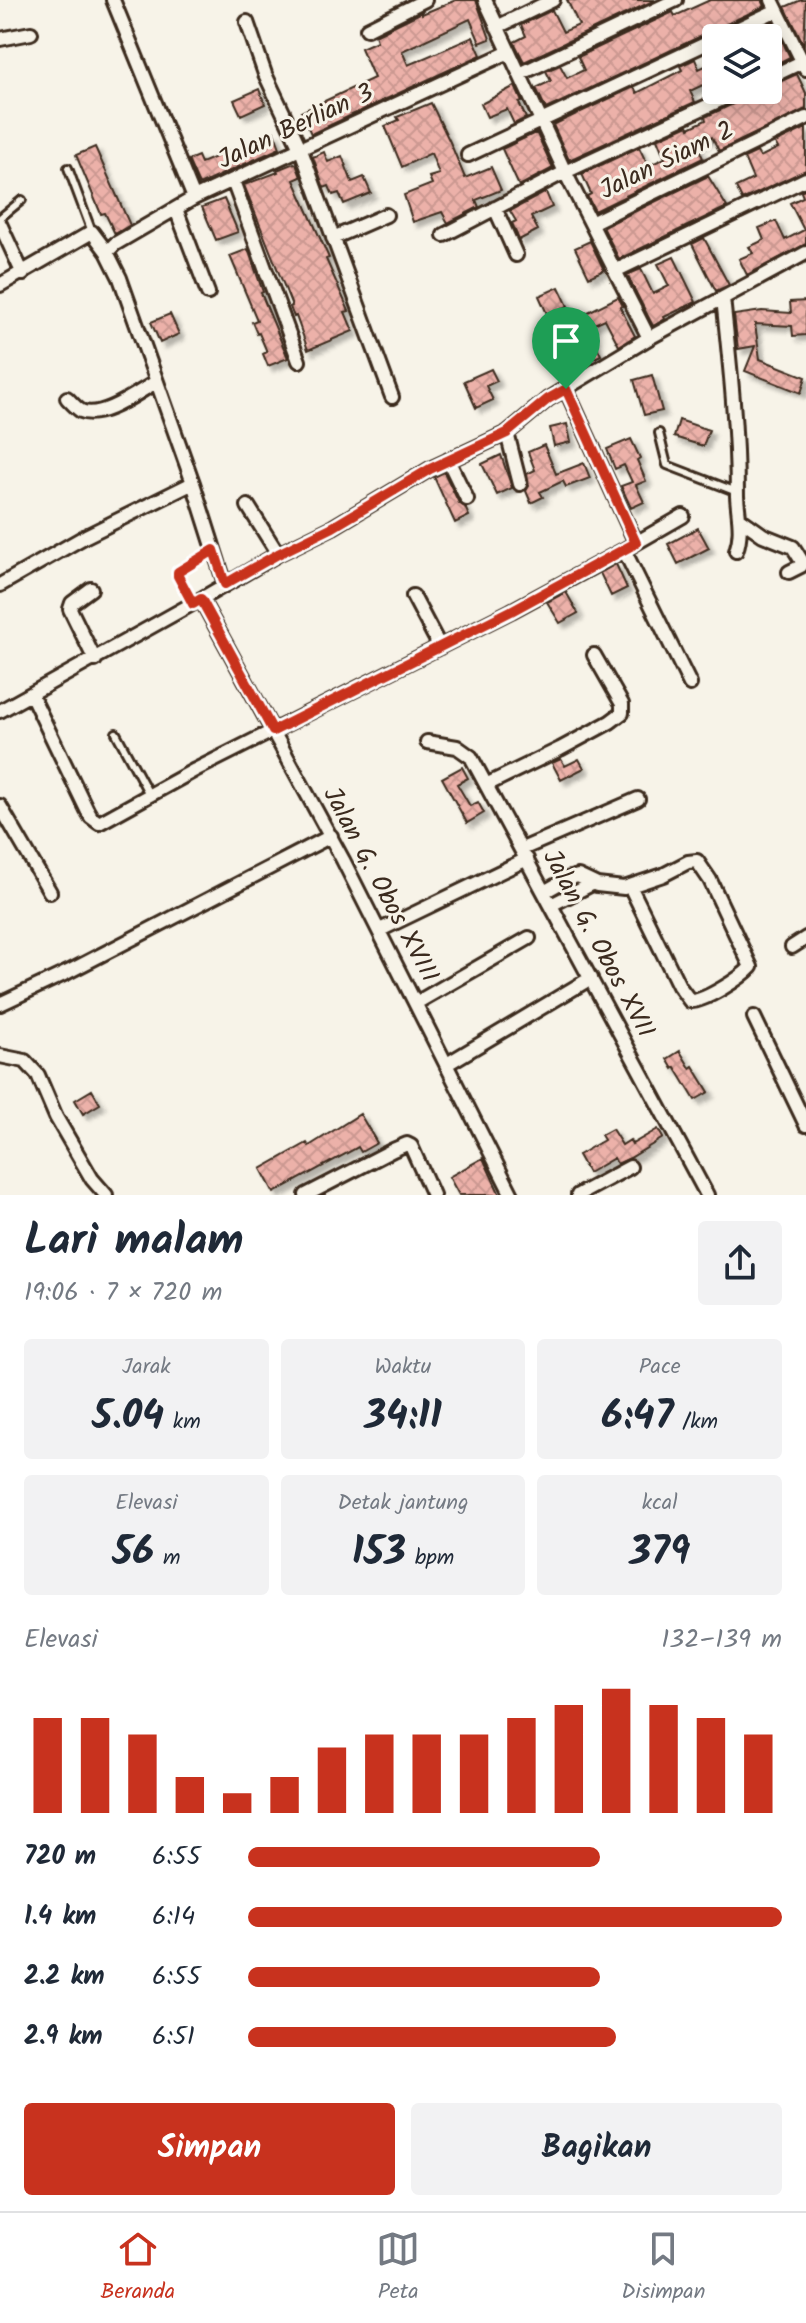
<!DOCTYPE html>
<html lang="id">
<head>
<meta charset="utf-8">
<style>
	body { margin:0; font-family:Kalam,sans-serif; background:#f2f2f3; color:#1f2937; height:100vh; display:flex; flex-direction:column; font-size:30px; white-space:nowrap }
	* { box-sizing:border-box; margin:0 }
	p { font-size:26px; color:#747a83 }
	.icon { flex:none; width:44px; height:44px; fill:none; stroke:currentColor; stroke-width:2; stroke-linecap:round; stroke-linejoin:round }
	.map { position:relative; height:1195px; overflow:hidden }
	.panel { display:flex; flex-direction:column; background:#fff; flex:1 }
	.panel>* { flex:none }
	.fabs { position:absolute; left:702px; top:24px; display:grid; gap:16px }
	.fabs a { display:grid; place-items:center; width:80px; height:80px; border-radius:8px; background:#fff; box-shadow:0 4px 20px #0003; font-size:40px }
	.pin { position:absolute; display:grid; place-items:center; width:68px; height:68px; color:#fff; margin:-82px -34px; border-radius:50% 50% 50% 0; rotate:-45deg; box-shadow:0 0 8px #0007 }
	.pin .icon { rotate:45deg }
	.round { display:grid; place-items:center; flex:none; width:84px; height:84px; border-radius:8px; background:#f2f2f3 }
	.overview { display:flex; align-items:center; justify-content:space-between; height:136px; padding:0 24px }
	h1 { font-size:44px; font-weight:700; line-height:60px }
	.figures { display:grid; grid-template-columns:repeat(3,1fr); gap:12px; height:136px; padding:8px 24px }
	.figures div { display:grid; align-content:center; border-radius:8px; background:#f2f2f3; text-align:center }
	.figures b { font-size:40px; font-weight:700 }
	.figures small { font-size:22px; font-weight:400 }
	.figures p { font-size:22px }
	.chart { height:224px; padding:16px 24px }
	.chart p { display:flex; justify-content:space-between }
	.chart svg { width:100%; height:144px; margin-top:8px; stroke:#c8321e; stroke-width:6 }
	.cta { display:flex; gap:16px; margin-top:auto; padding:16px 24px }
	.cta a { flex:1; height:92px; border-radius:8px; background:#c8321e; color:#fff; font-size:32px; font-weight:700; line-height:92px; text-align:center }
	.cta a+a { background:#f2f2f3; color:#1f2937 }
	ul { padding:0 24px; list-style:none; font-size:26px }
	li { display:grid; grid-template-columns:128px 96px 1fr; align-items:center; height:60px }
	li i { height:20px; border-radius:10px; background:#c8321e }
	.tab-bar { display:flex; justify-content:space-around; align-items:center; height:112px; border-top:2px solid #e0e1e3; background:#fff; font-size:22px; color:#747a83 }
	.tab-bar a { display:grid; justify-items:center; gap:4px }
	.tab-bar .selected { color:#c8321e }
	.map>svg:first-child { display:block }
	.building { fill:url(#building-cross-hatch); stroke:#3b2a1e; stroke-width:2; filter:url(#shadow) }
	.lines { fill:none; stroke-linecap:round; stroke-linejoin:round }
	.lane-casing { stroke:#3b2a1e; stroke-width:12 }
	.street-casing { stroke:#3b2a1e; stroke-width:18 }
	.lane { stroke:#f7f3e8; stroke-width:6 }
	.street { stroke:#f7f3e8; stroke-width:12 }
	.route-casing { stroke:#fff; stroke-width:16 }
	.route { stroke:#c8321e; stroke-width:10 }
	.labels { text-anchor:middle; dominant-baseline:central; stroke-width:6; stroke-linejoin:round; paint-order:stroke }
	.street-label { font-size:26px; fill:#3b2a1e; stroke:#f7f3e8 }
</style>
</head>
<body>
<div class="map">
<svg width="806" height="1195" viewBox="0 0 806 1195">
	<defs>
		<pattern id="building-cross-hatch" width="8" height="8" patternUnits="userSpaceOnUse" patternTransform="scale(2)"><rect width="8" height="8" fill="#ecb1a9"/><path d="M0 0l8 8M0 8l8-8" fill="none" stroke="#cb9891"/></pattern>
		<filter id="shadow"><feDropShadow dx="5" dy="5" stdDeviation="2" flood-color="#0004"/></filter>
	</defs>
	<rect width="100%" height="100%" fill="#f7f3e8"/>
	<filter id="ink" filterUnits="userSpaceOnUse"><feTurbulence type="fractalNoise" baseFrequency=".0125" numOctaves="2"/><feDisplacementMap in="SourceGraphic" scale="16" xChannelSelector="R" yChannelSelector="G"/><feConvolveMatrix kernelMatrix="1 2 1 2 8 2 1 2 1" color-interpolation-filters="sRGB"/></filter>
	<g filter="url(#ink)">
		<path class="building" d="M456,0H476L490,39L480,43L470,19L402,51L408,65L473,37L481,55L311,134L301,112L374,78L361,48L377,41L375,35L422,12V14Z
			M567,0H655L524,62L514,42L526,36L521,25L552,10L563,32L579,25Z
			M710,0H762L765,6L546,109L536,88L551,81L546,71L560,65L567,78L584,70L578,57L673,12L675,16Z
			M801,0H806L804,45L785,7Z
			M773,22L790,57L768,68V38H739Z
			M695,59L699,69L716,61V90H721L712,94L707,83L690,91L695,102L569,160L553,125L634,87L637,93L682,70L680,66Z
			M797,74L806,93V109L719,151L712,137L697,145L703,158L595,211L587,196L591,194L582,174L639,147L648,166L665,158L657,139L688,125L689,128L706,120L705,117L746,98L751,90H768V87Z
			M515,86L522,102L519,103L526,118L514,124L507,109L487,117L481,104Z
			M259,89L265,104L241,115L234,100Z
			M431,103L450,142L465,178L491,167L501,190L476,200L479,207L448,223L442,212L413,222L404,195L432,184L429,177L439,174L431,153L402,167L385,126L399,120L397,117Z
			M806,128V170L742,200L736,187L753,179L744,158L757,152L760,157L778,148L775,143Z
			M274,132L280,148L199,185L188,160L198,156L201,163L234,149L235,151L259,142L258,138Z
			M533,134H537L553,168L519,186L502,149Z
			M95,147L130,225L115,234L105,213L101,214L76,155Z
			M324,152L328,162L342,156L352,182L364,177L371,193L344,204L339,193L333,195L329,186L324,188L313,157Z
			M294,163L296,164L301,177L294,180L329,258L326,259L349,311L345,312L353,331L308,350L296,316L294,317L290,307L292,306L244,185L278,172L277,170Z
			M708,176L727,207L619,259L603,227Z
			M806,189V244L747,275L739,259L753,253L749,247L764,240L759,228L776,221L785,240L804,230L790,203L803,197L801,192Z
			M546,192L552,207L531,217L538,230L519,240L512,223L516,221L510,211Z
			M224,199L238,232L216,240L202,207Z
			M704,238L729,285L716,291L692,244Z
			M590,241L604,270L589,277L575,248Z
			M248,249L263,292L261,293L288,358L268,366L263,354L267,352L259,333L257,334L252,322L257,320L230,256Z
			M674,257L696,302L664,317L665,319L653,326L627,275L641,269L653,294L669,286L658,264Z
			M559,287L568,306L548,316L539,296Z
			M618,297L623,306L620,307L635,336L619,346L605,319L583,329L578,317Z
			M806,301V335L793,336L792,326L755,324L760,359L806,377L801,393L745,371L755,346L738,349L734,315L762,311L791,313L790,302Z
			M170,314L179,334L160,343L151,322Z
			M588,328L601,355L584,363L571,336Z
			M491,369L497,381L486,386L493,400L476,408L464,381Z
			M652,375L662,411L644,415L634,380Z
			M679,420L709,430L703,446L674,437Z
			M567,424L571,442L554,446L550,428Z
			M631,439L640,458L637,460L646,481L636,485L644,502L631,508L621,486L632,482L624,465L615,469L607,449Z
			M544,445L556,474L584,463L590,478L566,487L563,481L540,492L543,497L531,503L526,491L529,486L527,474L535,470L528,452Z
			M501,455L512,488L497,495L482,464Z
			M444,472L459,503L465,507L469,516L455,523L434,477Z
			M698,528L709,548L678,564L668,544Z
			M616,564L627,588L611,596L600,573Z
			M566,592L578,613L560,623L547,602Z
			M561,759L565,766L579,759L584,768L561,780L552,763Z
			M462,767L468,778L457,784L470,806L478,802L484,813L467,823L442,778Z
			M680,1051L690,1068L693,1066L709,1092L695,1100L675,1067L673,1069L667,1059Z
			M92,1090L100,1104L83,1114L75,1100Z
			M360,1114L377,1143L361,1152L358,1147L274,1193L261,1169L307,1143L309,1146Z
			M612,1129L622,1145L630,1140L632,1144L658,1129L663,1138L630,1158L617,1164L614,1158L588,1173L578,1155L604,1140L601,1135Z
			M483,1158L500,1195H459L449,1177Z"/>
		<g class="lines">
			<defs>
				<path id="lane" d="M68,168L92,232
					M0,218L22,200
					M659,433L667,465L737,492
					M193,604L178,576V572L214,550
					M116,733L150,796"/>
				<path id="street" d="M113,0L194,198
					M485,0L565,172L649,338
					M772,0L806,69
					M247,22L265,74L301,150L392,397
					M497,27L553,0
					M367,29L425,0
					M718,38L777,10
					M0,39L31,33
					M520,74L676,0
					M768,78L806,60
					M468,155L716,39
					M233,181L299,361
					M495,208L516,255
					M176,209L208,293
					M591,223L806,118
					M0,224L23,274
					M444,235L565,172L742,90
					M333,238L386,215
					M107,252L115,244L194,198L509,52
					M615,271L806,179
					M0,285L92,232L107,252L120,278L193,483L225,584
					M723,298C730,364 737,429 737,496C738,515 743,532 736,551
					M67,398C71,402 76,408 81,411C102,420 138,392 156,382
					M507,433L520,484
					M448,460L467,499
					M248,506L278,554
					M739,518L763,535L793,547L803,563L801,566L789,572
					M636,543L683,516
					M624,550L690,684
					M0,585L86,536L193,483
					M91,589L72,603L70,609L95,660
					M413,596L440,647
					M201,599L343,860L512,1195
					M31,694L87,810L91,817L99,823L195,770L511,611L624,550L636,543L566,389
					M0,711L201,599L278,554L333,527L430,469L507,433L548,399L649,338L806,253
					M427,742L457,747L471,757L707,1195
					M486,785L560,749L610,722L622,713V704L594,655
					M0,806L50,892
					M522,849L638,799
					M544,892L567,879L578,876L597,885L624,888L663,875L688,862L697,861L710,880L751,967C741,978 704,1002 690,1001L679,986L630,886
					M551,905L592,884
					M380,930L527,859
					M792,947L806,938
					M416,1003L529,938
					M0,1004L68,972L331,836
					M754,1017L806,1125
					M0,1056L25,1061L38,1075L56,1117L92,1179L106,1195
					M447,1064L591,978
					M306,1195L393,1150L407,1144L411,1146L433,1195
					M578,1195L630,1167"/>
			</defs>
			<use href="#lane" class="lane-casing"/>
			<use href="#street" class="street-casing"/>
			<use href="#lane" class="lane"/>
			<use href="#street" class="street"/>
		</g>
	</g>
	<g class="lines" filter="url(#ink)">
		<defs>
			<path id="route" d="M566,389L636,543L511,611L273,731L201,599L193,604L178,576V572L214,550L225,584L278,554L333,527L430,469L507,433L548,399Z"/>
		</defs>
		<use href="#route" class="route-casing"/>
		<use href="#route" class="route"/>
	</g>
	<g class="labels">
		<g class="street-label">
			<text transform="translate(296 127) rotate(-25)">Jalan Berlian 3</text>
			<text transform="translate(667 161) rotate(-26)">Jalan Siam 2</text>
			<text transform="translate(380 885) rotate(62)">Jalan G. Obos XVIII</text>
			<text transform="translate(598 944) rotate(62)">Jalan G. Obos XVII</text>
		</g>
	</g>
</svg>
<div class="fabs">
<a><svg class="icon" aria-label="layers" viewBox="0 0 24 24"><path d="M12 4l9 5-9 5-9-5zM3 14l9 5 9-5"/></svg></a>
</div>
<div class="pin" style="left:566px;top:389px;background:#1e9e55"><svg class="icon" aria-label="arrive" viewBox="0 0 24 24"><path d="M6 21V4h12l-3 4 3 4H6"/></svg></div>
</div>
<section class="panel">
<div class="overview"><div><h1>Lari malam</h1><p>19:06 · 7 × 720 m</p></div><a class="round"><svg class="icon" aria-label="share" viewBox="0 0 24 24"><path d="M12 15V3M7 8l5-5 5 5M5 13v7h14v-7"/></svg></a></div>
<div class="figures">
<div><p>Jarak</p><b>5.04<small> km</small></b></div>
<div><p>Waktu</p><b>34:11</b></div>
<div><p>Pace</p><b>6:47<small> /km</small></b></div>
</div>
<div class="figures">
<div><p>Elevasi</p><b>56<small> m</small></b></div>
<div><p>Detak jantung</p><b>153<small> bpm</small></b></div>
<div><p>kcal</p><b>379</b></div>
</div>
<div class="chart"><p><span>Elevasi</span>132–139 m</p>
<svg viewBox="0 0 160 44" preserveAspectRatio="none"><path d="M5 44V15M15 44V15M25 44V20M35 44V33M45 44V38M55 44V33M65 44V24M75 44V20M85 44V20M95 44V20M105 44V15M115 44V11M125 44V6M135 44V11M145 44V15M155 44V20"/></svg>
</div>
<ul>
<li><b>720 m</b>6:55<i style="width:66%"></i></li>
<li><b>1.4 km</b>6:14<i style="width:100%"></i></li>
<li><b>2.2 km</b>6:55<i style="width:66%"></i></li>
<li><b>2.9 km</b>6:51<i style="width:69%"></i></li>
</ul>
<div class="cta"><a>Simpan</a><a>Bagikan</a></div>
</section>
<nav class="tab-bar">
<a class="selected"><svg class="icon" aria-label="home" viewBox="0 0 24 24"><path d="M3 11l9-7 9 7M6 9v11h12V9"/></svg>Beranda</a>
<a><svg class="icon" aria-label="map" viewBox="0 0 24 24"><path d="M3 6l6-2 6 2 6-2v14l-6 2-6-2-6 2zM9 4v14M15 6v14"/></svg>Peta</a>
<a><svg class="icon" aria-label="saved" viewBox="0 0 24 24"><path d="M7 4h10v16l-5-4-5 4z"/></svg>Disimpan</a>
</nav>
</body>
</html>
